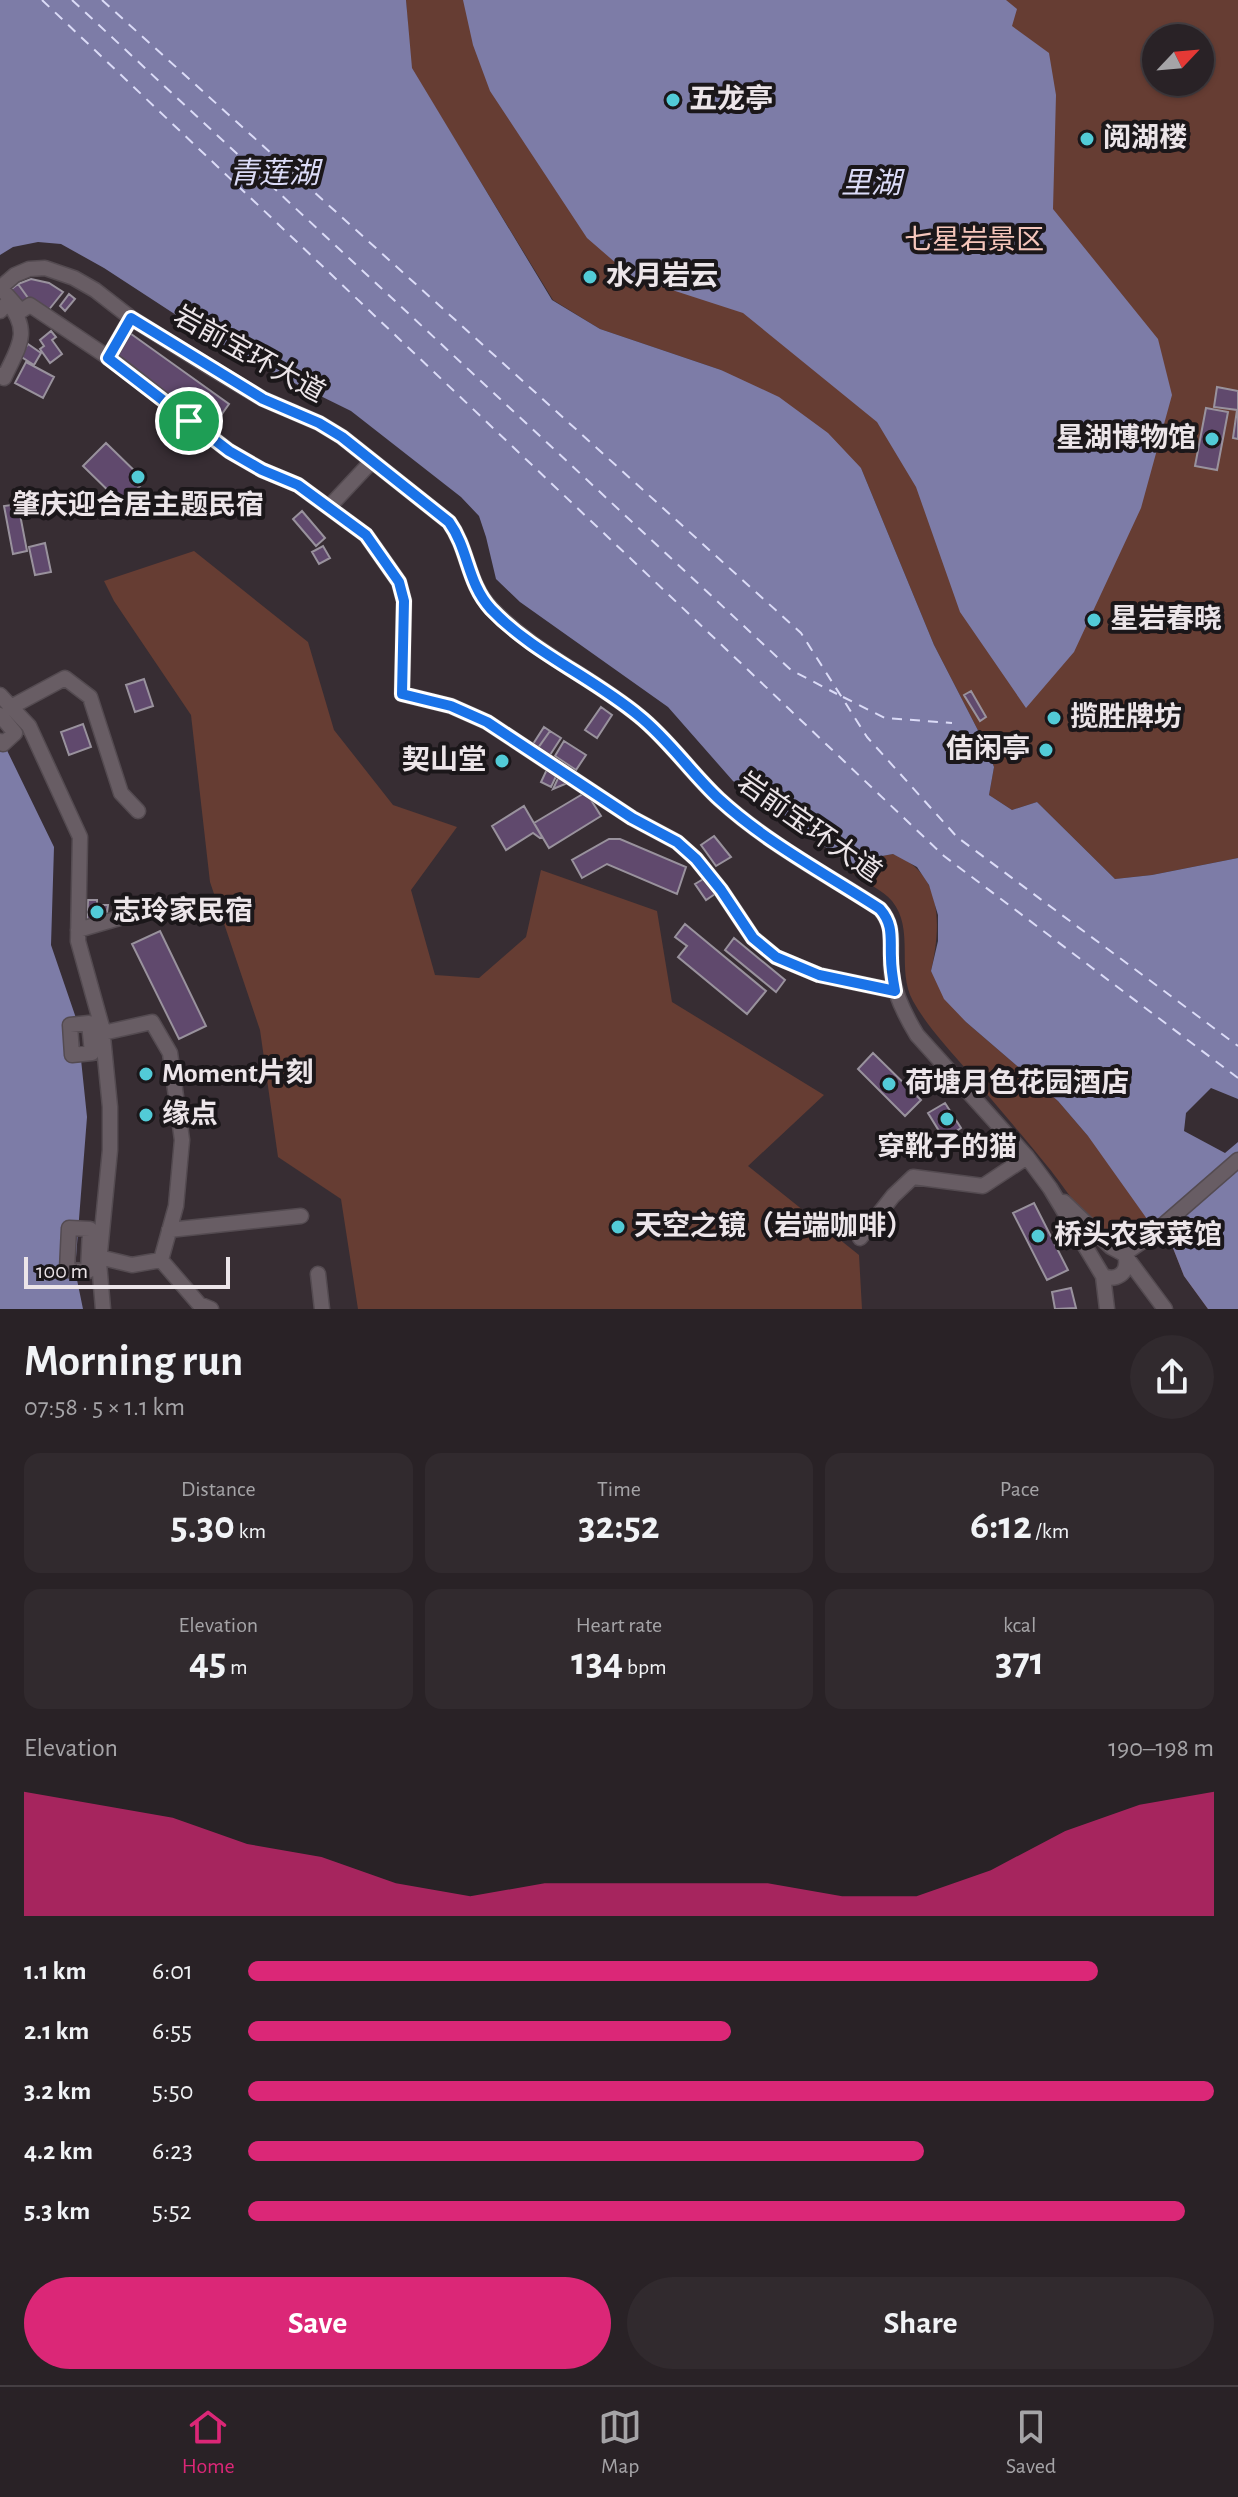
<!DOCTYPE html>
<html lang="en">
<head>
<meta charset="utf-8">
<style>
	body { margin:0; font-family:"Alegreya Sans","Noto Sans SC",sans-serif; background:#312a2e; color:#f1f3f6; height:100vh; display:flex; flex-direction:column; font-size:30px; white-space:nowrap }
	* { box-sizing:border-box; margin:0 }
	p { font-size:26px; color:#a5a4a7 }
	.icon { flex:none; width:44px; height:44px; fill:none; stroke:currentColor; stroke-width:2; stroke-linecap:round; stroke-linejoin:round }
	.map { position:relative; height:1309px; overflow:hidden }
	.panel { display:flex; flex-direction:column; background:#292226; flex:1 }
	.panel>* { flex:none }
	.needle { width:52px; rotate:64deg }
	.tools { position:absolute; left:1142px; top:24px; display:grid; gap:16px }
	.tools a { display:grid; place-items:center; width:72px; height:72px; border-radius:50%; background:#292226; box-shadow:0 2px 6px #0004,0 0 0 2px #453f43; font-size:40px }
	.scale { position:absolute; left:24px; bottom:20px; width:206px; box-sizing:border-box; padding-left:8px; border:4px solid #ece5e9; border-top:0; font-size:22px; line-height:28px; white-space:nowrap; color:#ece5e9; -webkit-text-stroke:6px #1b171a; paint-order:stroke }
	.pin { position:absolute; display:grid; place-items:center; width:68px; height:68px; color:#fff; margin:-34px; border:4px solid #fff; border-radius:50%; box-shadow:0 2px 8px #0007 }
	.round { display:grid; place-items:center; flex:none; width:84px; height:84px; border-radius:42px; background:#312a2e }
	.summary { display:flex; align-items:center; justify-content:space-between; height:136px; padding:0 24px }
	h1 { font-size:44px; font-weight:700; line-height:60px }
	.stats { display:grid; grid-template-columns:repeat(3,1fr); gap:12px; height:136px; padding:8px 24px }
	.stats div { display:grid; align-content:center; border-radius:16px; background:#312a2e; text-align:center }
	.stats b { font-size:40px; font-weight:700 }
	.stats small { font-size:22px; font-weight:400 }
	.stats p { font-size:22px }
	.chart { height:224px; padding:16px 24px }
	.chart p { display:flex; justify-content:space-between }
	.chart svg { width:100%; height:144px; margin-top:8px; fill:#db2777; opacity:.7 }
	.action { display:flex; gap:16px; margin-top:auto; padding:16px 24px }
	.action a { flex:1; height:92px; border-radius:48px; background:#db2777; color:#fff; font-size:32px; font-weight:700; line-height:92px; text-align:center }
	.action a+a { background:#312a2e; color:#f1f3f6 }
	ul { padding:0 24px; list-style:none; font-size:26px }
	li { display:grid; grid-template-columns:128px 96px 1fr; align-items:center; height:60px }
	li i { height:20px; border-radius:10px; background:#db2777 }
	.tab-bar { display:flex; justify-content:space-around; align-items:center; height:112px; border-top:2px solid #453f43; background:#292226; font-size:22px; color:#a5a4a7 }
	.tab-bar a { display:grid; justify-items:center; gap:4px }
	.tab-bar .selected { color:#db2777 }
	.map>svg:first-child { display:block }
	.green { fill:#663d33; fill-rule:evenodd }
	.water { fill:#7d7ca7 }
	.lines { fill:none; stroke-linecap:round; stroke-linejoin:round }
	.ferry { stroke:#dbdbf7; stroke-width:2; stroke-dasharray:10 8; stroke-linecap:butt }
	.building { fill:#60496d; stroke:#99929d; stroke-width:2 }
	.minor-casing { stroke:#544b51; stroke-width:17 }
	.minor { stroke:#685d64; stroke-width:14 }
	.route-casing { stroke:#fff; stroke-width:16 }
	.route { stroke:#1a73e8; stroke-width:10 }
	.poi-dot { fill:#52cbd7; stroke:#1b171a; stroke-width:3 }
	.labels { text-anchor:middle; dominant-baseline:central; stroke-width:8; stroke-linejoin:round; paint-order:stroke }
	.poi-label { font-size:28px; font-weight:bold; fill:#ece5e9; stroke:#1b171a; text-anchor:start }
	.park-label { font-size:28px; fill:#f6c6bb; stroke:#1b171a }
	.street-label { font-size:28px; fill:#ece5e9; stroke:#1b171a }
	.water-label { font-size:30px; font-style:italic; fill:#dbdbf7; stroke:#1b171a }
</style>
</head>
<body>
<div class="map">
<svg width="1238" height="1309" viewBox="0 0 1238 1309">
	<rect width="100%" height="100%" fill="#372d33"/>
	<path class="green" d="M406,0H1238V858L1152,875L1115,879L1037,802L1012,810L989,795L994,767L984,742L934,645L861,468L721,370L600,329L553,300L411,68ZM1156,38H1200V82H1156Z
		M194,551L308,642L334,730L393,805L457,827L411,890L435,975L479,978L526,937L541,870L657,911L672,1002L824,1095L748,1166L859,1255L862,1309H358L341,1199L278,1157L260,1030L210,882L191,715L114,601L104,581Z
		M893,854C944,873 941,927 931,971L966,1022L1058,1101L1088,1136L1203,1179L1238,1309H1208L1184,1276L1169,1238L1152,1226C1138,1234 1124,1246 1107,1236C1088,1225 1063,1185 1048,1167C1021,1134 993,1101 965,1068C947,1047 927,1026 913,1001C896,970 915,929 892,901C883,890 864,882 852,873L866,859Z"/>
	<path class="water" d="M0,0H406L412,68L552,300L600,329L721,370L779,397L828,433L861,468L934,645L984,742L994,767L989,795L1012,810L1037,802L1115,879L1152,875L1238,858V1099L1211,1088L1186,1113L1184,1131L1225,1153L1238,1142V1309H1208L1184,1276L1169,1238L1152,1226L1088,1136L1058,1101L966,1022L944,999L931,971L938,941V915L929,885L917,867L893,854L866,859L855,868L733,781L668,707L520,602L496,579L486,537L479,516L461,497L351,411L239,356L104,268L61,244L38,242L13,247L0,255Z
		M463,0H1006L1017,9L1012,26L1049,53L1056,95L1053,209L1158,339L1172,395L1141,508L1074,652L1026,708L960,612L916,487L877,422L743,313L632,277L587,238L490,91L473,45Z
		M0,736L54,847L51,945L77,1021L87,1117L75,1270L83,1309H0Z"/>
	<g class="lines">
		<path class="ferry" d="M42,0L944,856L1238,1078
			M72,0L791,670L837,694
			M102,0L801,633L867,737L957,837L1238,1046
			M843,697L885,718L952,723"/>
	</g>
	<path class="building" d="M31,279L49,283L63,292L47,312L31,302L18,284Z
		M18,284L31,302L22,309L9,291Z
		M69,294L75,299L65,311L60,306Z
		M51,331L56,337L52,340L62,354L50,363L40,349L44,346L40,340Z
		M127,331L229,404L212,428L111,354Z
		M28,344L41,353L34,365L20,356Z
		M26,362L54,377L43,398L15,383Z
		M1217,387L1238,391V439L1233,438L1237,410L1214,407Z
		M1206,408L1228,412L1217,470L1195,466Z
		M106,443L145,481L122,504L83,466Z
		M18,504L27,551L13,554L4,506Z
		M302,511L325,538L316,546L293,519Z
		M45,543L51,572L35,575L29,547Z
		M323,546L330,558L319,564L312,552Z
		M144,679L153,706L135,712L126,685Z
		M971,691L986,717L980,721L964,695Z
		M601,707L612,715L597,738L585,730Z
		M83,724L91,747L69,755L61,732Z
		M544,727L550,731L538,748L533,744Z
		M550,731L561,738L550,755L538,748Z
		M564,741L586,755L576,770L555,756Z
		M549,765L559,770L551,787L541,782Z
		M560,774L570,782L553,789Z
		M586,792L601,816L549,848L534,823Z
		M524,806L542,837L540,838L533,833L506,850L492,826Z
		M714,836L731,857L716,866L701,845Z
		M609,839H620L686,867L677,894L607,864L582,878L572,860Z
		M705,878L715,894L706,900L695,884Z
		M88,900H97V905H108L106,920L87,919Z
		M685,924L766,991L747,1014L678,957L687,946L675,937Z
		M160,931L206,1026L179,1039L132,944Z
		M734,938L785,980L776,992L725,950Z
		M873,1053L921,1100L905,1116L858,1069Z
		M945,1103L961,1128L944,1139L928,1113Z
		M1034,1203L1068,1270L1047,1280L1013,1213Z
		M1071,1288L1076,1308L1055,1309L1052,1292Z"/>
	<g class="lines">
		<defs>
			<path id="minor" d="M0,287L21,311L30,305L118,364L229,451L262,470L298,485L366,535L399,582L404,601L402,694L451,706L487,722L632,818L677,842L696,859L721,890L753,938L776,957L819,975L895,991
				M0,288L15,275L29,269L45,268L74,278L95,290L131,318L211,368L263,399L319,423L342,437L449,522C469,550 467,583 491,608C534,653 592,677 639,716C669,740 691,773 719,799C767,843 826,874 880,909C898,929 888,952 892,976C896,998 906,1017 917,1035L1027,1157L1050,1188L1103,1276L1107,1309
				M0,311L8,302C32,333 18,347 4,378L0,375
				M108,358L131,318
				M329,507L372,461
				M0,695L29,726L80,837L78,941L102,1027L110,1107V1150L99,1262L103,1309
				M11,707L65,678L90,697L121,793L138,811
				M0,715L15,733L3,744L0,741
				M78,930L140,912
				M89,1023L92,1053L72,1055L70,1025Z
				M103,1033L152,1022L170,1053L182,1140L176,1206L161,1260L199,1304L211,1309
				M1064,1202L1111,1247L1124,1254L1165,1309
				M69,1228L90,1229L88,1271L67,1270Z
				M169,1230L301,1216
				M860,1238L893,1196L913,1177L983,1186L1027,1157
				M1124,1254L1153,1234L1238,1160
				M99,1257L132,1265L161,1260
				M318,1274L322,1309
				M1103,1276C1116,1281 1128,1274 1126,1259"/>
		</defs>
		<use href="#minor" class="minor-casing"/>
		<use href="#minor" class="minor"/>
	</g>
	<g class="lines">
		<defs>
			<path id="route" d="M131,318L263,399L319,423L342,437L449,522C469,550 467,583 491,609C533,653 592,677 639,716C669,740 691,773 719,799C767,843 826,874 880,909C894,925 890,939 891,958C891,969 893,980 895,991L819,975L776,957L753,938L721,890L696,859L677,842L632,818L487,722L451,706L402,694L404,601L399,582L366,535L298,485L262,470L229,451L108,358Z"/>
		</defs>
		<use href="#route" class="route-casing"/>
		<use href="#route" class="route"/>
	</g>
	<g class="poi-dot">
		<circle cx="673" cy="100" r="8"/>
		<circle cx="1087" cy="139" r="8"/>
		<circle cx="590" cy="277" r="8"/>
		<circle cx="1212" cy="439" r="8"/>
		<circle cx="138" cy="477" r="8"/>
		<circle cx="1094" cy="620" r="8"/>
		<circle cx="1054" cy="718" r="8"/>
		<circle cx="1046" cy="750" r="8"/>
		<circle cx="502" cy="761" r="8"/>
		<circle cx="97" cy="912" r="8"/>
		<circle cx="146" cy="1074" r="8"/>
		<circle cx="889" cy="1084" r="8"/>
		<circle cx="146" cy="1115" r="8"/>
		<circle cx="947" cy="1119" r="8"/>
		<circle cx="618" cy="1227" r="8"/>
		<circle cx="1038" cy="1236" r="8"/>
	</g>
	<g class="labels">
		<g class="poi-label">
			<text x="689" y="100">五龙亭</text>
			<text x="1103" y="139">阅湖楼</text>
			<text x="606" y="277">水月岩云</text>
			<text x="1196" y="439" text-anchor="end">星湖博物馆</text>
			<text x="138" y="506" text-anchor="middle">肇庆迎合居主题民宿</text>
			<text x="1110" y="620">星岩春晓</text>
			<text x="1070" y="718">揽胜牌坊</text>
			<text x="1030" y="750" text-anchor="end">佶闲亭</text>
			<text x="486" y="761" text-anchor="end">契山堂</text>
			<text x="113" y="912">志玲家民宿</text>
			<text x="162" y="1074">Moment片刻</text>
			<text x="905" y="1084">荷塘月色花园酒店</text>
			<text x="162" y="1115">缘点</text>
			<text x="947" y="1148" text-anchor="middle">穿靴子的猫</text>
			<text x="634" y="1227">天空之镜（岩端咖啡）</text>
			<text x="1054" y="1236">桥头农家菜馆</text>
		</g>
		<g class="park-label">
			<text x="974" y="241">七星岩景区</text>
		</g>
		<g class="street-label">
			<text transform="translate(249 355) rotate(29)">岩前宝环大道</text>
			<text transform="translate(809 828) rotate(35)">岩前宝环大道</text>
		</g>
		<g class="water-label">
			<text x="274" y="174">青莲湖</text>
			<text x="871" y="184">里湖</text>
		</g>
	</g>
</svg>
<div class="tools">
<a><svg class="needle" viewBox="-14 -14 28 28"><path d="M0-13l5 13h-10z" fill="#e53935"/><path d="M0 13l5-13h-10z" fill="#a5a4a7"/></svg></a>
</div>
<div class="scale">100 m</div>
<div class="pin" style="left:189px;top:421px;background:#1e9e55"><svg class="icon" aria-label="arrive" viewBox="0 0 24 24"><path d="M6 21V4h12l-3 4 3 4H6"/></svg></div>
</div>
<section class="panel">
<div class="summary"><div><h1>Morning run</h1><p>07:58 · 5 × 1.1 km</p></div><a class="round"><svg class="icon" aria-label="share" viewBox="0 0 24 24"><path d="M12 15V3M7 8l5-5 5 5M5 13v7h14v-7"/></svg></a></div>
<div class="stats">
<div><p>Distance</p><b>5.30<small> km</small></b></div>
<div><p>Time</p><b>32:52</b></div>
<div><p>Pace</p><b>6:12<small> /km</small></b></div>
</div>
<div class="stats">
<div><p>Elevation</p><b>45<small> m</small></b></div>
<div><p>Heart rate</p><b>134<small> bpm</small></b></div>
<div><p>kcal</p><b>371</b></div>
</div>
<div class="chart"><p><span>Elevation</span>190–198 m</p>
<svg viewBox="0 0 160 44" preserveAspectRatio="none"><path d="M0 44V6L10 10L20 14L30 22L40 26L50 34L60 38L70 34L80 34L90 34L100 34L110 38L120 38L130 30L140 18L150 10L160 6V44z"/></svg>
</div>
<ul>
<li><b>1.1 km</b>6:01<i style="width:88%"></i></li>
<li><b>2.1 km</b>6:55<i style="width:50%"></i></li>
<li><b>3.2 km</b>5:50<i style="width:100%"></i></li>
<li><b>4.2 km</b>6:23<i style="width:70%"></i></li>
<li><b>5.3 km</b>5:52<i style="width:97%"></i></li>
</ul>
<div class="action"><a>Save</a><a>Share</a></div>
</section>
<nav class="tab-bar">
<a class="selected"><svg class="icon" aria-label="home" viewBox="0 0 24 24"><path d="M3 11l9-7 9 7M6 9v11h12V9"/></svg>Home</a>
<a><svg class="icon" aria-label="map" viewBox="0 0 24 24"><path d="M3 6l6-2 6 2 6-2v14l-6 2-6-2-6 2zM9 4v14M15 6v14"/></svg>Map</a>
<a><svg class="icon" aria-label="saved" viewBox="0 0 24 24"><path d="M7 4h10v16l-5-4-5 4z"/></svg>Saved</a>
</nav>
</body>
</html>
